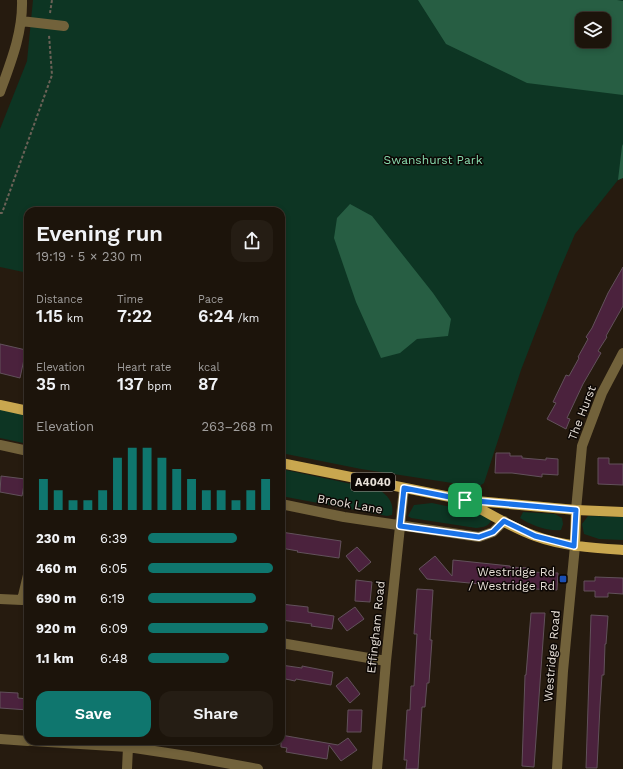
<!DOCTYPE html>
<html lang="en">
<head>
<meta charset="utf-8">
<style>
	body { margin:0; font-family:"Work Sans",sans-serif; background:#251d14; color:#f1f3f6; height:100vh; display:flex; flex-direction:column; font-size:15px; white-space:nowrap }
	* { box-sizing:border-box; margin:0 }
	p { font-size:13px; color:#a09e9d }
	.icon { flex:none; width:22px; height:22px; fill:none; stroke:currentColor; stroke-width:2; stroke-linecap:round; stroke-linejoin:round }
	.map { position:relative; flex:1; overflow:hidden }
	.drawer { position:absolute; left:24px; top:207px; width:261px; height:538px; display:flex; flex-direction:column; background:#1c140b; border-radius:12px; box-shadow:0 2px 6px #0003,0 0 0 1px #3a332c }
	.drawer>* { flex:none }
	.tools { position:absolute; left:575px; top:12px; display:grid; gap:8px }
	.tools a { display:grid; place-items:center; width:36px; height:36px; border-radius:8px; background:#1c140b; box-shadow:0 2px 6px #0003,0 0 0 1px #3a332c; font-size:20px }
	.pin { position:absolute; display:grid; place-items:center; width:34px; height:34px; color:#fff; margin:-17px; border-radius:8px; box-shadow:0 2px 6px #0006 }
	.round { display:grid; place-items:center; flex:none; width:42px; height:42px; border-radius:12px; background:#251d14 }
	.head { display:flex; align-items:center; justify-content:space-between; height:68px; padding:0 12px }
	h1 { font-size:22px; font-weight:600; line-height:30px }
	.stats { display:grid; grid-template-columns:repeat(3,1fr); gap:6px; height:68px; padding:4px 12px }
	.stats div { display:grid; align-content:center }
	.stats b { font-size:17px; font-weight:600 }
	.stats small { font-size:11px; font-weight:400 }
	.stats p { font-size:11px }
	.chart { height:112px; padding:8px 12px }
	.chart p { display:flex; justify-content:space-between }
	.chart svg { width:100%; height:72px; margin-top:4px; stroke:#0f766e; stroke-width:6 }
	.button { display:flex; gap:8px; margin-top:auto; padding:8px 12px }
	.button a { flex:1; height:46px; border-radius:12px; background:#0f766e; color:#fff; font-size:16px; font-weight:600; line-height:46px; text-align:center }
	.button a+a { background:#251d14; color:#f1f3f6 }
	ul { padding:0 12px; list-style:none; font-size:13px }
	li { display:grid; grid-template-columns:64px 48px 1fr; align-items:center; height:30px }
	li i { height:10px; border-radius:5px; background:#0f766e }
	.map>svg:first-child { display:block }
	.green { fill:#0d3523; fill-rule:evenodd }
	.forest { fill:#275e43; fill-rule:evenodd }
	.building { fill:#4b223d; stroke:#62515b }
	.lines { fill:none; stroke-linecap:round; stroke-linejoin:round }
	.path { stroke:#6b6257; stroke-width:2; stroke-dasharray:3 2; stroke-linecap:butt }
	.minor { stroke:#72623b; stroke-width:10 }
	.major { stroke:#c9a74f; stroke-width:10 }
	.route-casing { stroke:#fff; stroke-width:8 }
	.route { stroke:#1a73e8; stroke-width:5 }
	.transit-dot { fill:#1a4fb4; stroke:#0c0704; stroke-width:1.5 }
	.labels { text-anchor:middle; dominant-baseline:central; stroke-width:3; stroke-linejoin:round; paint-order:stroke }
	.shield { fill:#0c0704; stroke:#a59e98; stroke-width:1 }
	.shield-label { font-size:11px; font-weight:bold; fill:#e7dfd7 }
	.park-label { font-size:12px; fill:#89dcaf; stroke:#0c0704 }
	.street-label { font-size:12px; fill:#e7dfd7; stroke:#0c0704 }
	.poi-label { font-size:12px; fill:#e7dfd7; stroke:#0c0704; text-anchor:end }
</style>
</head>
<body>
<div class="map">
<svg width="623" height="769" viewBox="0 0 623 769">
	<rect width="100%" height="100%" fill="#261b0f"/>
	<path class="green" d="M33,0H623V178L618,180L575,234L558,274L521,370L484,483L478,487L361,469L281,453V211H28V273L0,267V129L27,61ZM582,19H604V41H582Z
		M0,409L28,415V444L0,438Z
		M281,469L380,490C389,497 394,503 392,515L387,516L281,496Z
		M432,503L485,514L491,520C489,527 483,527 476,528L411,518L408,516L414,505Z
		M523,512L555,514L562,518L563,524L561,530C549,532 530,525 520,518Z
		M588,516L623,517V540L599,539L584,534L582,524Z"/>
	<path class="forest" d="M418,0H617L623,1V95L527,83L446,44ZM582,19H604V41H582Z
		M623,144V178L618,180L622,146Z
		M350,204L372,216L433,293L451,319L448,336L417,339L400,353L381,358L356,302L334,238L337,218Z"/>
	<path class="building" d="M623,267V306L606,336L607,337L598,351L601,353L583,384L567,418L570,419L566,429L547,419L556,403L553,402L566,375L569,376L579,358L578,357L588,339L586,337L592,328L608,293Z
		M0,344L26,350L20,378L0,373Z
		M496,453H510V456H522V458L546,460V458L558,459V475L542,474V477L512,473H495Z
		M598,458H609V464H623V485L598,484Z
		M1,476L25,479L22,496L0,492Z
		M281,532L341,541L339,558L297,552L298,551L281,548Z
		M357,547L371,562L359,572L346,556Z
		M435,556L452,576L453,560L510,566V567L529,568V572L558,573L557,590L534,589V586L508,585V589L491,588V585L427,579L419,569Z
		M595,577L623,578V594L608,593V597H595V591H584V581H595Z
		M356,580L372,582L370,602L355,601Z
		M417,589L433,590L430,640H432L429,683H427L425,707H422L418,769H406L407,760H404L407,710H410L411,686H414L417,634H414Z
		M281,604L308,607V612L334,616L332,629L311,626L312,624L281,620Z
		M355,607L364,619L347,631L338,619Z
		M531,613H545L534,767L522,766L525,675H526Z
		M591,615L608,616L606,644H605L604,675H602L600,706L597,768H586Z
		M281,665L302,668V666L333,672L331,685L296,679L295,681L281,678Z
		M347,677L360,694L350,703L336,686Z
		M0,692L18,693V698L28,699V710L0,708Z
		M348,710H362L361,732H347Z
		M281,735L338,745L348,738L357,750L341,761L329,745L327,759L286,752L287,748L281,747Z"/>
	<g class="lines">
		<path class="path" d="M50,13L52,0
			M0,213H2L52,75L49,35"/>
		<path class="minor" d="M21,21L64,26
			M0,92C11,62 23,32 22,0
			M0,445L28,451
			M281,504L344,517L479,537L493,532L504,521
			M576,510L582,446L602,393L623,353
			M0,599L22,600L28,575
			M281,643L386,661
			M0,739L28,741
			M32,741L128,747L187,756L258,769
			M127,769L128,747
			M377,769L386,661L404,488
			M557,769L563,671L575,546"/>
		<path class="major" d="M0,405L28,411
			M281,463L465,500L576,510L623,512
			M468,502C490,514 512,528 535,536C562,546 594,548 623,550
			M575,546L576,510"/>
	</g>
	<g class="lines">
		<defs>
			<path id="route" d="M404,488L465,500L576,510L574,546L535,536L504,521L493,532L479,537L400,526Z"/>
		</defs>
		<use href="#route" class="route-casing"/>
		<use href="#route" class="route"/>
	</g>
	<rect class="transit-dot" x="559" y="575" width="8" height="8" rx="2"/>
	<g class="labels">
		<rect class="shield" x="351" y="473" width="44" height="18" rx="3"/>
		<g class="shield-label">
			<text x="373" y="482">A4040</text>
		</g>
		<g class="park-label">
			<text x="433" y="160">Swanshurst Park</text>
		</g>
		<g class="street-label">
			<text transform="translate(582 413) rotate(-69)">The Hurst</text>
			<text transform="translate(350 504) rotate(10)">Brook Lane</text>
			<text transform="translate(376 627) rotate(-84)">Effingham Road</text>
			<text transform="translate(552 656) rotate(-85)">Westridge Road</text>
		</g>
		<g class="poi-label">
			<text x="555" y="572">Westridge Rd<tspan x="555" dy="14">/ Westridge Rd</tspan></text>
		</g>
	</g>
</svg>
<div class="tools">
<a><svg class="icon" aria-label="layers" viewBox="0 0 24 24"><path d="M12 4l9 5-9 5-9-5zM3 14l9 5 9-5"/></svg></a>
</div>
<div class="pin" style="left:465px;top:500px;background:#1e9e55"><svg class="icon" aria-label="arrive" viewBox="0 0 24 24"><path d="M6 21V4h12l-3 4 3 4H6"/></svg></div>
<section class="drawer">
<div class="head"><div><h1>Evening run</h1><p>19:19 · 5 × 230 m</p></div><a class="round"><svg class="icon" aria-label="share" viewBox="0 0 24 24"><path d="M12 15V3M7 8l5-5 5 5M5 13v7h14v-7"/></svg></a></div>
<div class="stats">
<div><p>Distance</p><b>1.15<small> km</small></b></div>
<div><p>Time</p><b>7:22</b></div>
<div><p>Pace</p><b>6:24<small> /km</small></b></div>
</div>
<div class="stats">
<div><p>Elevation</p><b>35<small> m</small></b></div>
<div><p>Heart rate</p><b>137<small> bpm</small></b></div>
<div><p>kcal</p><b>87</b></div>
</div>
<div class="chart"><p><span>Elevation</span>263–268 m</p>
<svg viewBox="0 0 160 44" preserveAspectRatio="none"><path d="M5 44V25M15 44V32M25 44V38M35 44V38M45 44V32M55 44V12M65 44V6M75 44V6M85 44V12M95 44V19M105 44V25M115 44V32M125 44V32M135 44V38M145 44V32M155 44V25"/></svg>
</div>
<ul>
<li><b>230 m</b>6:39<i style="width:71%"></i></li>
<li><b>460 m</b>6:05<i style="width:100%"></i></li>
<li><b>690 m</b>6:19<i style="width:86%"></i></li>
<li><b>920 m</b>6:09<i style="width:96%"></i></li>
<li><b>1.1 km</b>6:48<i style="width:65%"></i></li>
</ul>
<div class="button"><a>Save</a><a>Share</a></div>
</section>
</div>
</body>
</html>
